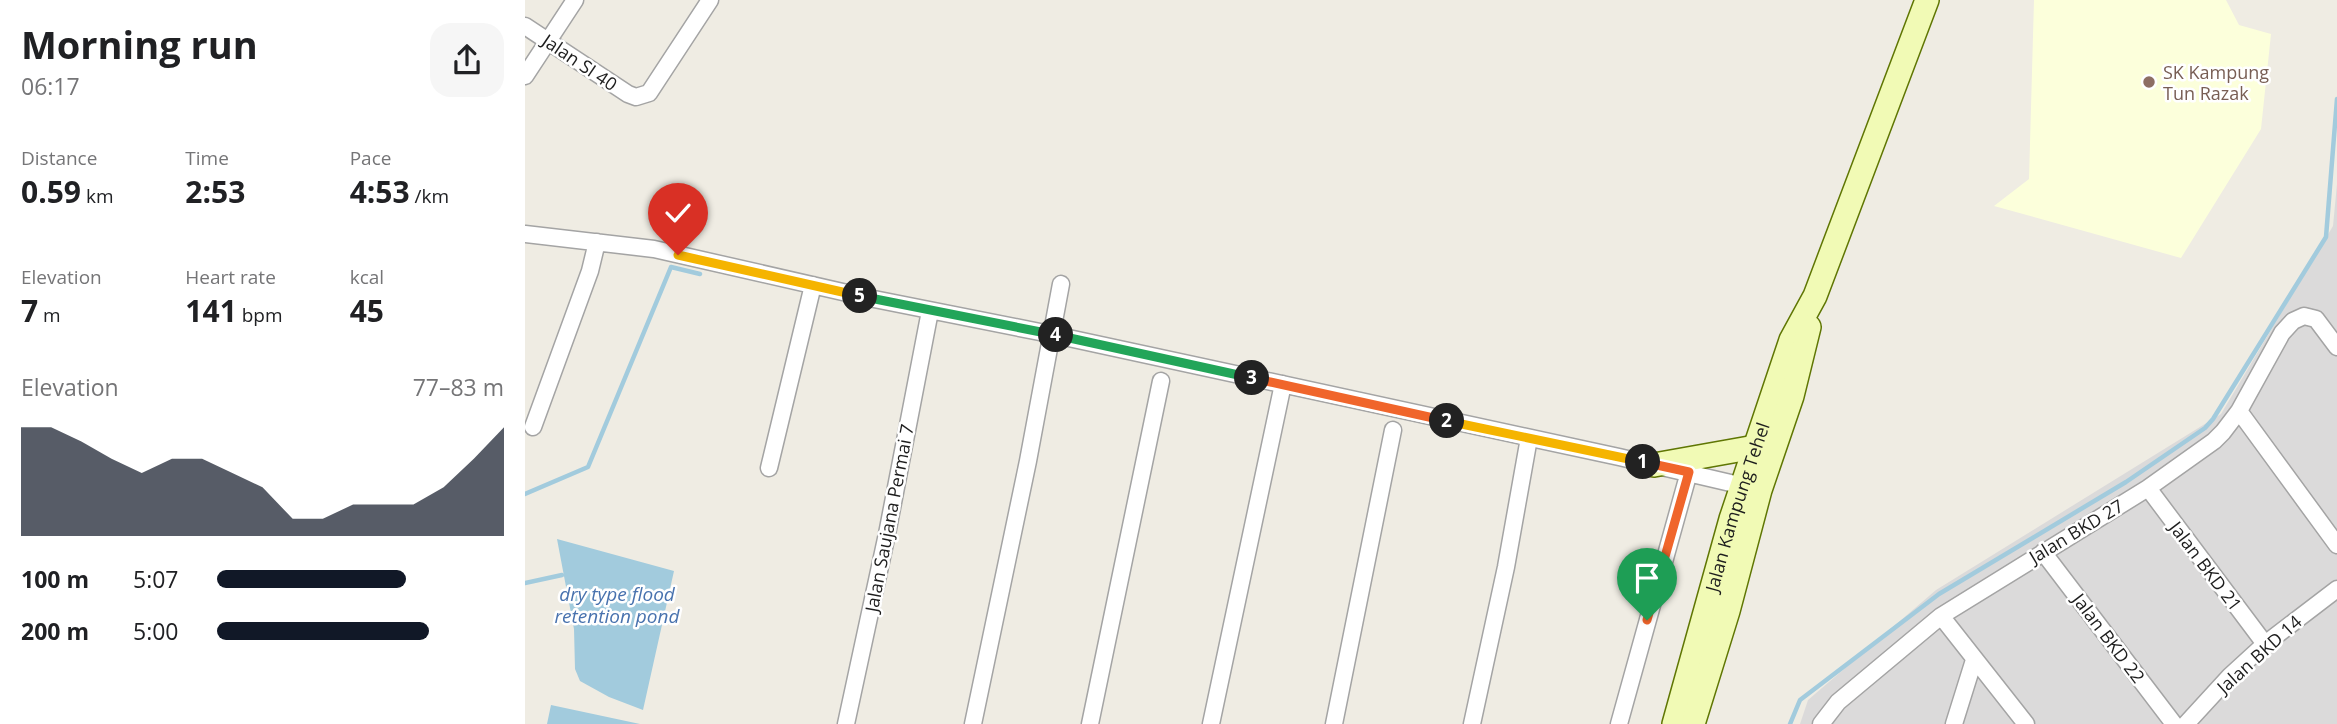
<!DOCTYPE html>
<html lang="en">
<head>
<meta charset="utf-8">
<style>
	body { margin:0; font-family:"Open Sans",sans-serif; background:#f6f6f6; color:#202124; height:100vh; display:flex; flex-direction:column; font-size:26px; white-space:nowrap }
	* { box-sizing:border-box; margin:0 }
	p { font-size:23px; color:#757577 }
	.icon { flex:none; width:38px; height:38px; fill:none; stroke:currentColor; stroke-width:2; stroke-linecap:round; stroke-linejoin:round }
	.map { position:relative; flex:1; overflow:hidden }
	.drawer { display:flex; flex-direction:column; background:#fff; width:525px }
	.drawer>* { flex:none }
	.pin { position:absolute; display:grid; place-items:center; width:60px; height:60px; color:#fff; margin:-72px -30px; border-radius:50% 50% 50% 0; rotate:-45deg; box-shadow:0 0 7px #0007 }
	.pin .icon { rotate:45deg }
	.km { position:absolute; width:35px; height:35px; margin:-18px; border-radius:50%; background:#222; color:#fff; font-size:19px; line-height:35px; text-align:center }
	.round { display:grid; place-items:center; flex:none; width:74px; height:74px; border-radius:21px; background:#f6f6f6 }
	.overview { display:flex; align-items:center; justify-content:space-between; height:119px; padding:0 21px }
	h1 { font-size:38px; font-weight:700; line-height:52px }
	.figures { display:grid; grid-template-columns:repeat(3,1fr); gap:10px; height:119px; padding:7px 21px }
	.figures div { display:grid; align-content:center }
	.figures b { font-size:30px; font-weight:700 }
	.figures small { font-size:19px; font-weight:400 }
	.figures p { font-size:19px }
	.chart { height:196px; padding:14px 21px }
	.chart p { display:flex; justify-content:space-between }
	.chart svg { width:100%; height:126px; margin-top:7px; fill:#111827; opacity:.7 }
	ul { padding:0 21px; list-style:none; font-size:23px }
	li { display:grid; grid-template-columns:112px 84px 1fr; align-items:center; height:52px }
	li i { height:18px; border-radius:9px; background:#111827 }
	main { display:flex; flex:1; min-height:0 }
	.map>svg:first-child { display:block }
	.residential { fill:#dbdada }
	.education { fill:#fcffdb }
	.water { fill:#a2cbdd }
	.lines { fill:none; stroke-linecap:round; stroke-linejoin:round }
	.stream { stroke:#a2cbdd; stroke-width:4.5 }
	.street-casing { stroke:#a4a4a4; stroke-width:19 }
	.secondary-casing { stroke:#5f7603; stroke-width:26 }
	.street { stroke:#fff; stroke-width:16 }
	.secondary { stroke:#f1fab5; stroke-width:23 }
	.split-1-casing { stroke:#fff; stroke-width:14 }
	.split-2-casing { stroke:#fff; stroke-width:14 }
	.split-3-casing { stroke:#fff; stroke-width:14 }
	.split-4-casing { stroke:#fff; stroke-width:14 }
	.split-5-casing { stroke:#fff; stroke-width:14 }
	.split-6-casing { stroke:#fff; stroke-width:14 }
	.split-1 { stroke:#f0652b; stroke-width:9 }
	.split-2 { stroke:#f5b400; stroke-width:9 }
	.split-3 { stroke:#f0652b; stroke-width:9 }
	.split-4 { stroke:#22a559; stroke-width:9 }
	.split-5 { stroke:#22a559; stroke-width:9 }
	.split-6 { stroke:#f5b400; stroke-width:9 }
	.education-dot { fill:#8d6e63; stroke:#fff; stroke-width:2.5 }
	.labels { text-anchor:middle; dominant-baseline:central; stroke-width:5; stroke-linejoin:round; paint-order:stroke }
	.street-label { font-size:18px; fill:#1d1d1d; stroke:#fff }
	.education-label { font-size:18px; fill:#785e54; stroke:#fff; text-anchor:start }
	.water-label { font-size:19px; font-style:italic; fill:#4872ae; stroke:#fff }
</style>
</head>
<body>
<main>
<section class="drawer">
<div class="overview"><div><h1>Morning run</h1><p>06:17</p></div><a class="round"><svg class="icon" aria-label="share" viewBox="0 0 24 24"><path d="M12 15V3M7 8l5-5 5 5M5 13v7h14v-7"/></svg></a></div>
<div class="figures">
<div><p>Distance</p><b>0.59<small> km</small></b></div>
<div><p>Time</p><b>2:53</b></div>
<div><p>Pace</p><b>4:53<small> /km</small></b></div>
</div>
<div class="figures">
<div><p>Elevation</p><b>7<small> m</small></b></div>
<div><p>Heart rate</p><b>141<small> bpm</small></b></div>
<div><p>kcal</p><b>45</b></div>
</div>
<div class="chart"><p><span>Elevation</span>77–83 m</p>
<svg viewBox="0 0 160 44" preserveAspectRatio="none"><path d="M0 44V6L10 6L20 11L30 17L40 22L50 17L60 17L70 22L80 27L90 38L100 38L110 33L120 33L130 33L140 27L150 17L160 6V44z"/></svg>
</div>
<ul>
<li><b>100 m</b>5:07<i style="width:66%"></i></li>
<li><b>200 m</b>5:00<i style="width:74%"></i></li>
</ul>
</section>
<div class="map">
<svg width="1812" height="724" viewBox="0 0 1812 724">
	<rect width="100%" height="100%" fill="#efece3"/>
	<path class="residential" d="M1812,184V724H1275L1283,700L1411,590L1696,414L1808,226Z"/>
	<path class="education" d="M1509,0H1701L1714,25L1746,34L1736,129L1656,258L1469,206L1504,179Z"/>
	<path class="water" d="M32,539L149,571L118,710L84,697L55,681L50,669L49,629Z
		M26,705L115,724H22Z"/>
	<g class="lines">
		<path class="stream" d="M0,494L63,467L146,267L175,274
			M0,583L37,575
			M1265,724L1275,700L1414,594L1601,482L1680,428L1688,419L1801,237L1812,99"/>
		<defs>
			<path id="street" d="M0,26L103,94L111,97L124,93L185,0
				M0,76L50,0
				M0,234L129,249L344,298L525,334L1094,457L1227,488
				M1714,411L1812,545
				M8,427L65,271L72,242
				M244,468L288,285
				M1623,488L1740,644
				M1518,552L1649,724
				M1416,616L1501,724
				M321,724L362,534L405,311
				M448,724L503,461L536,284
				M565,724L636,381
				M686,724L758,384
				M809,724L868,430
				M947,724L981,567L1004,438
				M1094,724L1164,472
				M1296,724L1313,702L1416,616L1623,488L1689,441L1698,432L1714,411L1757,333L1768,321L1779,316L1791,319L1812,347
				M1429,724L1449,660
				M1661,724L1705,676L1740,644L1812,589"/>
			<g id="secondary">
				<path d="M1129,465L1230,447"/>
				<path id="s1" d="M1149,724L1206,519L1258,364L1266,340L1290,296L1402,0"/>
				<path d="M1168,724L1203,611L1235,490L1267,396L1284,327"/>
			</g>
		</defs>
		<use href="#street" class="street-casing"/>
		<use href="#secondary" class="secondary-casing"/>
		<use href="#street" class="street"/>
		<use href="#secondary" class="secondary"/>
	</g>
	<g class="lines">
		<defs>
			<path id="split-1" d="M1118,462L1164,472L1122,620"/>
			<path id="split-2" d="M922,421L1118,462"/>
			<path id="split-3" d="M727,378L922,421"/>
			<path id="split-4" d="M531,335L727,378"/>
			<path id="split-5" d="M335,296L531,335"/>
			<path id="split-6" d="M153,255L335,296"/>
		</defs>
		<use href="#split-1" class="split-1-casing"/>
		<use href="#split-2" class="split-2-casing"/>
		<use href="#split-3" class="split-3-casing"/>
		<use href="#split-4" class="split-4-casing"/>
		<use href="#split-5" class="split-5-casing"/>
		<use href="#split-6" class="split-6-casing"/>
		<use href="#split-1" class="split-1"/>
		<use href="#split-2" class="split-2"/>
		<use href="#split-3" class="split-3"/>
		<use href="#split-4" class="split-4"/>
		<use href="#split-5" class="split-5"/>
		<use href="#split-6" class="split-6"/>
	</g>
	<circle class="education-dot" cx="1624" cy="82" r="7"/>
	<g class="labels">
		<g class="street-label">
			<text transform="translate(55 62) rotate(34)">Jalan SI 40</text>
			<text stroke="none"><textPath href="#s1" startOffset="226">Jalan Kampung Tehel</textPath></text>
			<text transform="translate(364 518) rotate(-79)">Jalan Saujana Permai 7</text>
			<text transform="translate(1551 531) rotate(-31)">Jalan BKD 27</text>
			<text transform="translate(1681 566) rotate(53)">Jalan BKD 21</text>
			<text transform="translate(1584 638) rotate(53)">Jalan BKD 22</text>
			<text transform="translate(1734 654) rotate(-42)">Jalan BKD 14</text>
		</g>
		<g class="education-label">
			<text x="1638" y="72">SK Kampung<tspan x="1638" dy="21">Tun Razak</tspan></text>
		</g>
		<g class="water-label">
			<text x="92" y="594">dry type flood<tspan x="92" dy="22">retention pond</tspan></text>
		</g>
	</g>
</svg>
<div class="pin" style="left:1122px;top:620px;background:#1e9e55"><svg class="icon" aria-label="arrive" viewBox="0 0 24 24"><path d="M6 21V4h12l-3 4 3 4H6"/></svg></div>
<div class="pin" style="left:153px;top:255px;background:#d93025"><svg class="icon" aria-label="check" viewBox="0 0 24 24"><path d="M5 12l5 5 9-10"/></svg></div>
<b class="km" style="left:1118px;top:462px">1</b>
<b class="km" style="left:922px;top:421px">2</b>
<b class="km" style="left:727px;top:378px">3</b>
<b class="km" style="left:531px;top:335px">4</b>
<b class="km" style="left:335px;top:296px">5</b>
</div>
</main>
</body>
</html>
